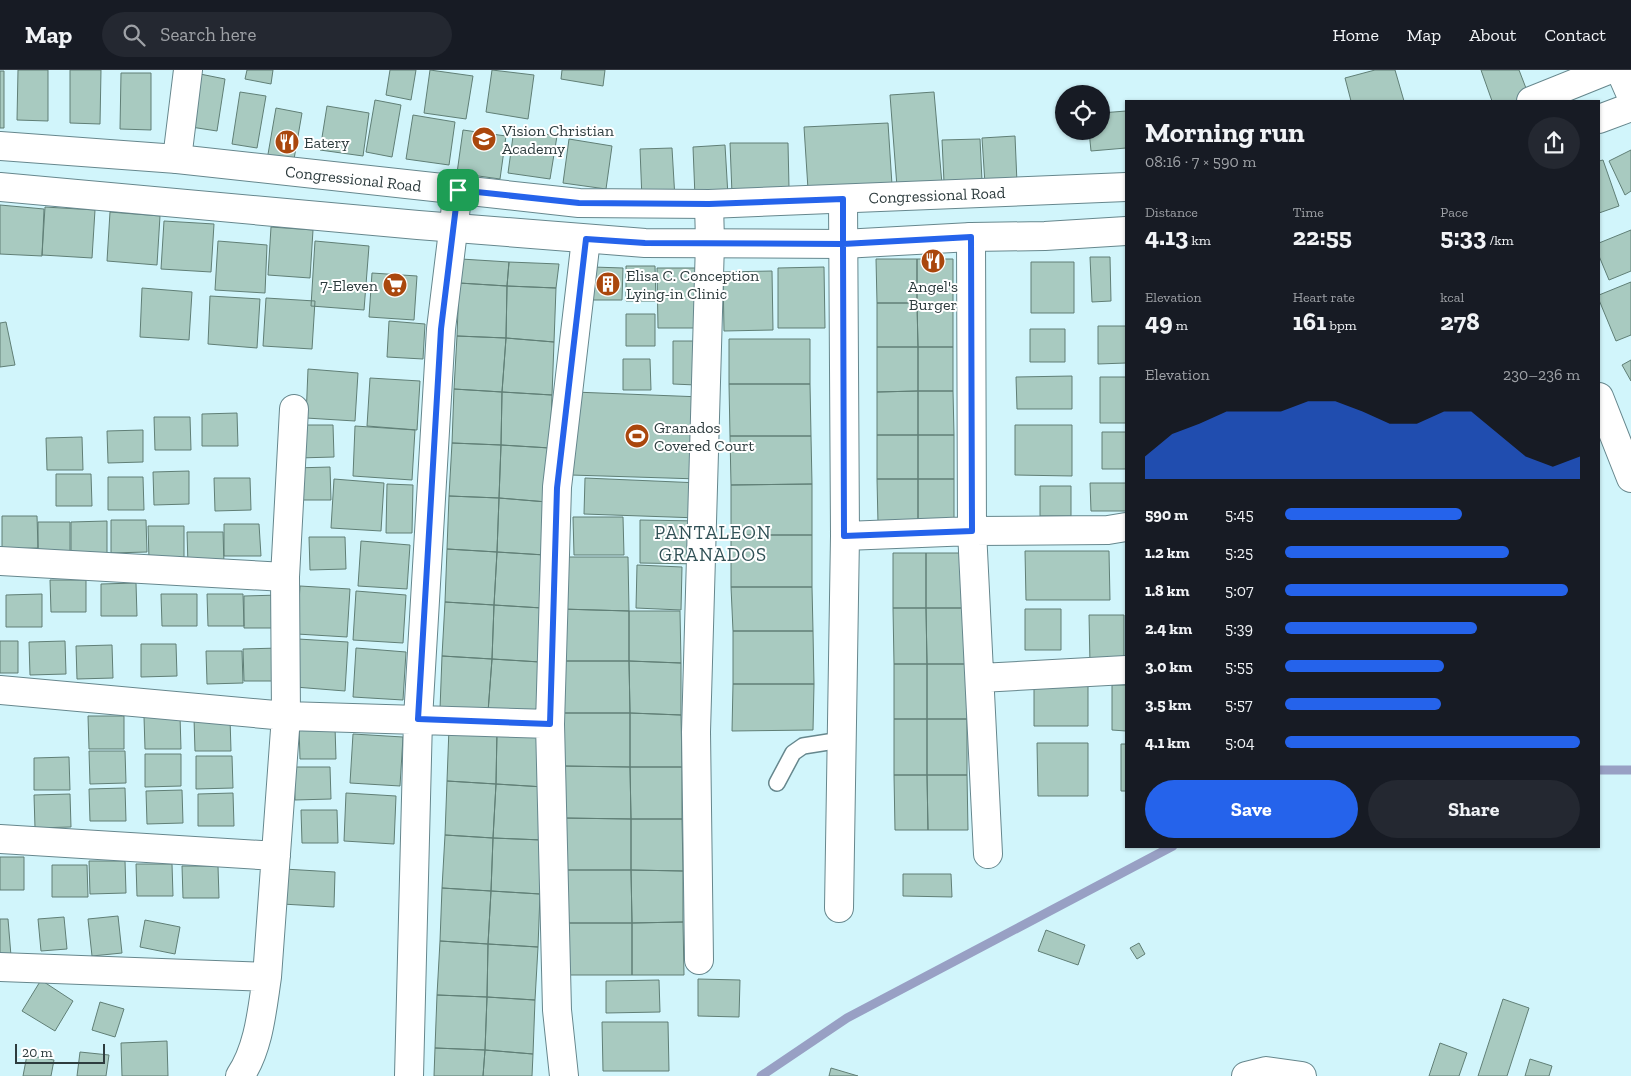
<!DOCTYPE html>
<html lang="en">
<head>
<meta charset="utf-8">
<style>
	body { margin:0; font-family:"Zilla Slab",serif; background:#242831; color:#f1f3f6; height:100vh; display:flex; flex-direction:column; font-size:19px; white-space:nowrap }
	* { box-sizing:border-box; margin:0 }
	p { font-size:16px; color:#9ea1a6 }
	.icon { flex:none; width:28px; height:28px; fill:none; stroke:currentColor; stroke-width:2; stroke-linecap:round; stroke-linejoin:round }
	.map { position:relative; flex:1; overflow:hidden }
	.panel { position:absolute; left:1125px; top:30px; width:475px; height:748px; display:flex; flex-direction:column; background:#171b24; border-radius:0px; box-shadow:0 1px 4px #0004 }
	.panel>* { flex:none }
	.buttons { position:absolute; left:1055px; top:15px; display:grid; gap:10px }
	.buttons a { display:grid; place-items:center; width:55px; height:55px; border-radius:50%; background:#171b24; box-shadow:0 1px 4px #0004; font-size:25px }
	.scale { position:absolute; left:15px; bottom:12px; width:90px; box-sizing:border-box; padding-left:5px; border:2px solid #2e3c3e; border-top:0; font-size:14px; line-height:18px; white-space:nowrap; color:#2e3c3e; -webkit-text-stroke:4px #fff; paint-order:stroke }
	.pin { position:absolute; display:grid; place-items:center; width:42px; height:42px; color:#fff; margin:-21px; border-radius:10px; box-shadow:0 2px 8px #0006 }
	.round { display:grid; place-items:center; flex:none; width:52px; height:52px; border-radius:26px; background:#242831 }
	.summary { display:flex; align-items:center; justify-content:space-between; height:85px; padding:0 20px }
	h1 { font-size:28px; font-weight:700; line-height:38px }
	.metrics { display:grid; grid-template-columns:repeat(3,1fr); gap:8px; height:85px; padding:5px 20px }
	.metrics div { display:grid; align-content:center }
	.metrics b { font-size:25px; font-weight:700 }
	.metrics small { font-size:14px; font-weight:400 }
	.metrics p { font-size:14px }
	.chart { height:140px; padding:10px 20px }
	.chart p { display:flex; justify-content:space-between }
	.chart svg { width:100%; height:90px; margin-top:5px; fill:#2563eb; opacity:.7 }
	.primary-button { display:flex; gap:10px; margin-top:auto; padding:10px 20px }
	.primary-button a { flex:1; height:58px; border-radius:30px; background:#2563eb; color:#fff; font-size:20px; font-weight:700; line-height:58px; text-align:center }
	.primary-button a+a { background:#242831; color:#f1f3f6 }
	ul { padding:0 20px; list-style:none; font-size:16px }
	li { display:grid; grid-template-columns:80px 60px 1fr; align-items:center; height:38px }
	li i { height:12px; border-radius:6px; background:#2563eb }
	header { display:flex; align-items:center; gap:30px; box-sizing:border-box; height:70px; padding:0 25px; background:#171b24; border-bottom:1px solid #363941 }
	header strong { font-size:24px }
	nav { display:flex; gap:28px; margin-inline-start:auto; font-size:18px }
	.search { width:350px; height:45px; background:#242831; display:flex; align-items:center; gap:12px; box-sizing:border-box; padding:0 18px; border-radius:28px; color:#9ea1a6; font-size:19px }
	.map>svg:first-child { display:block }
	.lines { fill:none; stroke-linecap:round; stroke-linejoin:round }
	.stream { stroke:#98a0c4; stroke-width:9 }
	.building { fill:#a8cac0; stroke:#607f76 }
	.service-casing { stroke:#66878d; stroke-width:18 }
	.minor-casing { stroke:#66878d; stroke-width:30 }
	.secondary-casing { stroke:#66878d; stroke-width:30 }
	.service { stroke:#fff; stroke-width:15 }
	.minor { stroke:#fff; stroke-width:28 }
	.secondary { stroke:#fff; stroke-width:28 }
	.route-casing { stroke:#fff; stroke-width:10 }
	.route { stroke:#2563eb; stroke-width:6 }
	.labels { text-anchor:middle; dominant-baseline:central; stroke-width:4; stroke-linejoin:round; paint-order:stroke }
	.poi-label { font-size:16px; fill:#2e3c3e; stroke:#fff; text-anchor:start }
	.street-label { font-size:16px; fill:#2e3c3e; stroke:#fff }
	.quarter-label { font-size:19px; letter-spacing:1px; fill:#305055; stroke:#fff }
</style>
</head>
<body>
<header>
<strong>Map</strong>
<div class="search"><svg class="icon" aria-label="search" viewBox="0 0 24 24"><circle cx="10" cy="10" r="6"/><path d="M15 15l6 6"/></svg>Search here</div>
<nav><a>Home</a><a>Map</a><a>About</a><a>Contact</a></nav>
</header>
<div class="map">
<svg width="1631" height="1006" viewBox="0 0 1631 1006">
	<rect width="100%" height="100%" fill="#d1f5fb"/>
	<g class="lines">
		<path class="stream" d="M1599,700H1631
			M761,1006L847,948L1173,776"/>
	</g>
	<path class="building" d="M18,0H48V51L17,50Z
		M70,0H101L100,54L70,53Z
		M247,0H273L271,14L245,9Z
		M390,0H416L411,30L386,25Z
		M430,0L473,6L466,49L424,43Z
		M492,0L534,5L528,49L486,42Z
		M562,0H605L603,16L561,9Z
		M1375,0H1395L1404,31H1351L1345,8Z
		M1481,0H1519L1529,26L1515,31H1492Z
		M0,1H4V58H0Z
		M121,3H151V60L120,59Z
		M200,4L225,9L217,61L191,57Z
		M240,22L266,26L257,78L232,74Z
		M934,22L942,114L897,117L890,25Z
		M375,30L401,35L392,87L366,82Z
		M327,36L369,43L363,86L320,80Z
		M276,38L302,43L293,95L267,90Z
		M1126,41V78L1091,81L1089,61H1101V43Z
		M413,45L455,52L449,95L406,89Z
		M888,53L892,115L808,119L804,57Z
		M514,59L557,66L550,109L508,103Z
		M463,60L506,66L500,109L457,103Z
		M1015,66L1017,113L985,114L982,68Z
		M569,69L612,76L606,119L563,113Z
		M980,69L982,111L944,112L942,70Z
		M730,73H788L789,118L732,124Z
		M725,75L728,126L695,127L693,77Z
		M672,78L675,129L642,130L640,79Z
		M1631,80V121L1625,125L1609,91Z
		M1603,90L1619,136L1599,143V91Z
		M0,135L44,139L42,186L0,184Z
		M45,137L95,140L92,188L42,185Z
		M110,142L160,146L157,195L107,191Z
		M164,151L214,154L211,202L161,199Z
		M271,157L313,160L310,208L268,205Z
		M1631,160V201L1609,210L1599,186V173Z
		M218,171L267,175L265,223L215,220Z
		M315,171L369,176L364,240L311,236Z
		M1090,187H1110L1111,231L1092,232Z
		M461,189L509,192L507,216L459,213Z
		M876,189H917V233H877Z
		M917,189H953V234L917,233Z
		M509,192L559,194L556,218L507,216Z
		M1031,192H1074V243H1031Z
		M626,196H655L656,231H626Z
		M593,197L623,198L622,230H593Z
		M824,197L825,258H778V198Z
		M657,198H702V258H658Z
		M772,201L773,260L724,261L723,202Z
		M372,203L417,206L414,250L369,247Z
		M1631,212V265L1616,271L1599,230V225Z
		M459,213L507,216L506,268L457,266Z
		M507,216L556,218L554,272L506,268Z
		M142,218L192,222L189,270L140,267Z
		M210,226L260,229L257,278L208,274Z
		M266,228L315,231L312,279L263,276Z
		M877,233H917L918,277H877Z
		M917,233L953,234V277H918Z
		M626,244H655V276H626Z
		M389,251L425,254L423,289L387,287Z
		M6,252L15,295L0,297V253Z
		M1098,256H1126V293L1098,294Z
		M1030,259H1065V292H1030Z
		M457,266L506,268L502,322L454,319Z
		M506,268L554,272L552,325L502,322Z
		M729,269H810V314H729Z
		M673,271H696V315L673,314Z
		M877,277H918V321L877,322Z
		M918,277H953V321H918Z
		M623,289H650L651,320H623Z
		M1631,290V311L1622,295Z
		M308,299L358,303L355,351L306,348Z
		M1072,306V339H1017L1016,307Z
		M1100,307H1126V353H1100Z
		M370,308L420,311L417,360L367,356Z
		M729,314H810L811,366H730Z
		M454,319L502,322L501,375L452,373Z
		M918,321V365H877V322Z
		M918,321H953L954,365H918Z
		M502,322L552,325L550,378L501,375Z
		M574,322L702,327L699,409L571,405Z
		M237,343L238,376H202V344Z
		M154,347H190L191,380H155Z
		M298,355H333L334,387L298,388Z
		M1015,355H1072V406L1015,405Z
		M355,356L415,360L412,410L353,406Z
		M143,360V392L108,393L107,361Z
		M1102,362H1126V399H1102Z
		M877,365H918V409H877Z
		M918,365H954V409H918Z
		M730,366H811L812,414L731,415Z
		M82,367L83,400H47L46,368Z
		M452,373L501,375L499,428L449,426Z
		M501,375L550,378L547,432L499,428Z
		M330,397L331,430H295L294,398Z
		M189,401V434L154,435L153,402Z
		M56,404H91L92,436H56Z
		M108,407H143L144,440H108Z
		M214,408H250L251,440L215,441Z
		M585,408L700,413L699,448L584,444Z
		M334,409L384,413L381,461L331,458Z
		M877,409H918V453H878Z
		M918,409H954V453H918Z
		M1090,413H1126V441H1091Z
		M387,414L413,415L412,463H386Z
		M812,414V465H731V415Z
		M1040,416H1071V446H1040Z
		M449,426L499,428L497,482L447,479Z
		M499,428L547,432L545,485L497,482Z
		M2,446H37L38,478L2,479Z
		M573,447H623L624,485H574Z
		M111,450H146L147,482L111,483Z
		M640,450L699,451V494L640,493Z
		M107,451V484H71V452Z
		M38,452H70V484H38Z
		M224,454H259L261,486H224Z
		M148,456H184V488L149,489Z
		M187,462H223L224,494L188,495Z
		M731,465H812V517H731Z
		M309,467H345L346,499L310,500Z
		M361,471L410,475L407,519L358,516Z
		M447,479L497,482L494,535L445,532Z
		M1025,481H1109L1110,530H1026Z
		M497,482L545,485L542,538L494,535Z
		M893,483H926V538H893Z
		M926,483H966V538H926Z
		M560,487H628L629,541L561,539Z
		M637,495L682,497L681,540L636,538Z
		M50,510H86V542H51Z
		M136,513L137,546H101V514Z
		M300,516L350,519L347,567L297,564Z
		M731,517H812L813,561H733Z
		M356,521L406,525L403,573L353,570Z
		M42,524V557H6V525Z
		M161,524H197V556H162Z
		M207,524H243L244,556H208Z
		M280,525V558H244V526Z
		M445,532L494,535L492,589L442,586Z
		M494,535L542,538L540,592L492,589Z
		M893,538H926L927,594H894Z
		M926,538H966L967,594H927Z
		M561,539L629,541V591H561Z
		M1025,539H1061V580H1025Z
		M629,541H680L681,593L629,591Z
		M1089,545H1124V594H1090Z
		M733,561H813L814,614H733Z
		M298,569L348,572L345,621L295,617Z
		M0,571H18V603H0Z
		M65,571L66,604L30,605L29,572Z
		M141,574H176L177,606L141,607Z
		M112,575L113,608L77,609L76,576Z
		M279,578L280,611H244L243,579Z
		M356,578L406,582L403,630L353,627Z
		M206,581H242L243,613L207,614Z
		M442,586L492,589L488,642L440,639Z
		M492,589L540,592L538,645L488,642Z
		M561,591H629L630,643H562Z
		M629,591L681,593V645L630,643Z
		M894,594H927V649H894Z
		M927,594H967V649H927Z
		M1034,610H1088V656H1034Z
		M733,614H814L813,660L732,661Z
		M1112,615H1126V661L1112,660Z
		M562,643H630V697L562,696Z
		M630,643L681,645L682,697H630Z
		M88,646H124V679H89Z
		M180,646L181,679H145L144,647Z
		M230,648L231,681H195L194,649Z
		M894,649H927V705H894Z
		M927,649H967V705H927Z
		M299,656L335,657L336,689H300Z
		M449,658L497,661L496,714L447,711Z
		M497,661L547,664L544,717L496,714Z
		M353,664L403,667L400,716L350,713Z
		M1037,673H1088V726H1038Z
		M1121,674H1126V721H1121Z
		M89,681H125L126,713L90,714Z
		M145,684H181V716L145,717Z
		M196,686H232L233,718L196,719Z
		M69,687L70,720H34V688Z
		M562,696L630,697L631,749L563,748Z
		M294,697H330L331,729L295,730Z
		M630,697H682V749H631Z
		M894,705H927L928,760H895Z
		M927,705H967L968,760H928Z
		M447,711L496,714L493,768L445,765Z
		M496,714L544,717L542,770L493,768Z
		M125,718L126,751H90L89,719Z
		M182,720L183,753L147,754L146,721Z
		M233,723L234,756H198V724Z
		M346,723L396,726L394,774L344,771Z
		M70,724L71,757L35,758L34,725Z
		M301,740H337L338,773H302Z
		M563,748L631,749V800H563Z
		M631,749H682L683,801L631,800Z
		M445,765L493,768L491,821L442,818Z
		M493,768L542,770L540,824L491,821Z
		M0,787H24V820H0Z
		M89,791H125L126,823L90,824Z
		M136,794H172L173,826H137Z
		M52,795H87L88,827H52Z
		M182,796H218L219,828H183Z
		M284,799L335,802L334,837L282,834Z
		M563,800H631L632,853H564Z
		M631,800L683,801V852L632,853Z
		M903,804H951L952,827L903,826Z
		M442,818L491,821L488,874L440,871Z
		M491,821L540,824L538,877L488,874Z
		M118,846L122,883L92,886L88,849Z
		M64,847L67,879L41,881L38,849Z
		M0,849H8L11,886H0Z
		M145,850L180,857L175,884L140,877Z
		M683,852L684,905H632V853Z
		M564,853H632V905H564Z
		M1046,860L1085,875L1078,895L1038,881Z
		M440,871L488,874L487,927L437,925Z
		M1139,873L1145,884L1137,889L1130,878Z
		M488,874L538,877L535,930L487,927Z
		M698,909L740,910L739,947L698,946Z
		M41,910L73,931L55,961L22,941Z
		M659,910L660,942L606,943V911Z
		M437,925L487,927L485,980L435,978Z
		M487,927L535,930L533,984L485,980Z
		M1503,929L1529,938L1507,1006H1478Z
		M100,932L124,939L115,967L92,960Z
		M602,952H668L669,1001H603Z
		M167,971L168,1006H122L121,973Z
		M1440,973L1467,983L1459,1006H1429Z
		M435,978L485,980L483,1006H434Z
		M485,980L533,984L532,1006H483Z
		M80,982L109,985L106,1006H77Z
		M27,985L54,990L51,1006H23Z
		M1530,989L1552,996L1549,1006H1525Z
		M831,998L858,1006H829Z"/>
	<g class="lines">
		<defs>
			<path id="service" d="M777,713L793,683L803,676L841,670"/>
			<path id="minor" d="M1620,0L1631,25
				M177,89L188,0
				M971,167L972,461L988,784
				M1599,327L1631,408
				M845,466L972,461L1108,460L1126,457
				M0,491L285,507
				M980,608L1126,600
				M0,620L286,646L550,654
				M0,769L276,786
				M839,838L845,466L843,129
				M699,890L696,662L710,172L709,134
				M0,897L267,907L286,646L285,507L294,339
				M240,1006C259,978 262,940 267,907
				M409,1006L418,649L441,259L458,120
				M564,1006L557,940L550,654L557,417L586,169
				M1246,1006L1266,1001L1302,1006"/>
			<g id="secondary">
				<path d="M1531,31L1608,0"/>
				<path d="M1599,49L1631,37"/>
				<path id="s1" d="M0,76L177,89L579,133L709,134L1126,117"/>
				<path d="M0,117L418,155L645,173L843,174L971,167L1045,166L1126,161"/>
			</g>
		</defs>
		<use href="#service" class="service-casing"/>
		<use href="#minor" class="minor-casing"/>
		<use href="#secondary" class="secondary-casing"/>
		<use href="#service" class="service"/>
		<use href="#minor" class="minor"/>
		<use href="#secondary" class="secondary"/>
	</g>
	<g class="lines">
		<defs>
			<path id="route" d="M458,120L441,259L418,649L550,654L557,418L586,169L645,173L843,174L971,167L972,461L844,466L843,174V129L709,134L579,133L458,120"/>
		</defs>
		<use href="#route" class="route-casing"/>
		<use href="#route" class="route"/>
	</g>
	<defs>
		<symbol id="school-disc" viewBox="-11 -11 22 22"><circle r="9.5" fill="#aa470d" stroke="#fff"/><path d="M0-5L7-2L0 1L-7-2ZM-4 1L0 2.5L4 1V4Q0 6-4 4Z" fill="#fff"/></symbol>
		<symbol id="restaurant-disc" viewBox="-11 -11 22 22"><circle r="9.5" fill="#aa470d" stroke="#fff"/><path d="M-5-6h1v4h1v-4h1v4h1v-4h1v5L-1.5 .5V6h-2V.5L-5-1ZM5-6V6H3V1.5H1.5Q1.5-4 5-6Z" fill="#fff"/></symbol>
		<symbol id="building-disc" viewBox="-11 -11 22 22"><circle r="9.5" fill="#aa470d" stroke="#fff"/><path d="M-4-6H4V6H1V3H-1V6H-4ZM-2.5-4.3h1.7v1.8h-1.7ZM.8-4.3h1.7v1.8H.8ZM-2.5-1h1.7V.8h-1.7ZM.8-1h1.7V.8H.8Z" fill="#fff"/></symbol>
		<symbol id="supermarket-disc" viewBox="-11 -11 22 22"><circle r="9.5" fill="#aa470d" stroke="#fff"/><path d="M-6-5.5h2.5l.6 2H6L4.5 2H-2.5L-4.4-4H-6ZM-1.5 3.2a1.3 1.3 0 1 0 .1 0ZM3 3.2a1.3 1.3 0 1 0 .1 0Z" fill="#fff"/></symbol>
		<symbol id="stadium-disc" viewBox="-11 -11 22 22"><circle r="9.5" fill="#aa470d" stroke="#fff"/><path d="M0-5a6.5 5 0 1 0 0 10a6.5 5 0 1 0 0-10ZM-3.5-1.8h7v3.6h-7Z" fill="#fff"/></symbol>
	</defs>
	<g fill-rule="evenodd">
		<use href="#school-disc" x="470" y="55" width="28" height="28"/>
		<use href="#restaurant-disc" x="273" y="58" width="28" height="28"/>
		<use href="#restaurant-disc" x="919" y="177" width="28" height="28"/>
		<use href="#building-disc" x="594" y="200" width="28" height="28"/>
		<use href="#supermarket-disc" x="381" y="201" width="28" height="28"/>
		<use href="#stadium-disc" x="623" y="352" width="28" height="28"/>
	</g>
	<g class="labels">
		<g class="poi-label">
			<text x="502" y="60">Vision Christian<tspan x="502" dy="18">Academy</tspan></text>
			<text x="304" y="72">Eatery</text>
			<text x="626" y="205">Elisa C. Conception<tspan x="626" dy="18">Lying-in Clinic</tspan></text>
			<text x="378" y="215" text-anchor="end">7-Eleven</text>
			<text x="933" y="216" text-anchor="middle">Angel's<tspan x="933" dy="18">Burger</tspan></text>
			<text x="654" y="357">Granados<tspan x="654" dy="18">Covered Court</tspan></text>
		</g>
		<g class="street-label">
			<text stroke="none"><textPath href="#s1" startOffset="355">Congressional Road</textPath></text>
			<text stroke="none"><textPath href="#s1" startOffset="940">Congressional Road</textPath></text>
		</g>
		<g class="quarter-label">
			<text x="713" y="462">PANTALEON<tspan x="713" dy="22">GRANADOS</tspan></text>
		</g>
	</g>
</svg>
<div class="buttons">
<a><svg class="icon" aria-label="locate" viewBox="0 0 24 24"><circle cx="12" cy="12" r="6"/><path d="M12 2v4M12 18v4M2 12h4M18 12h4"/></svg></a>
</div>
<div class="scale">20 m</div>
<div class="pin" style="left:458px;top:120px;background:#1e9e55"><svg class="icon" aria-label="arrive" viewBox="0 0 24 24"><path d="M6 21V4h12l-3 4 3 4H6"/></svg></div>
<section class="panel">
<div class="summary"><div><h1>Morning run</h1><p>08:16 · 7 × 590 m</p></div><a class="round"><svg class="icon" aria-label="share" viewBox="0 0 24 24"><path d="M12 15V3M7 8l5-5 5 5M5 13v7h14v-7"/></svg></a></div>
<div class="metrics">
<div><p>Distance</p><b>4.13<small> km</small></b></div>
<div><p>Time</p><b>22:55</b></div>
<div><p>Pace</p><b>5:33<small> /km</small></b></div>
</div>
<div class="metrics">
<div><p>Elevation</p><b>49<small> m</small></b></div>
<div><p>Heart rate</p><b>161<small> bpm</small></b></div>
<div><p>kcal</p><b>278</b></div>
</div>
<div class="chart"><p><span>Elevation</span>230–236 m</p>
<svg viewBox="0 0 160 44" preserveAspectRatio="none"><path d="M0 44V33L10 22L20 17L30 11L40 11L50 11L60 6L70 6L80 11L90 17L100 17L110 11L120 11L130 22L140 33L150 38L160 33V44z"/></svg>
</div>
<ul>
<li><b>590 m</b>5:45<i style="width:60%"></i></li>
<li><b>1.2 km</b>5:25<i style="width:76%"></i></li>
<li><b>1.8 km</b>5:07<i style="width:96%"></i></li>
<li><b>2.4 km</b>5:39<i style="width:65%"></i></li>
<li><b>3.0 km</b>5:55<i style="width:54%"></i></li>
<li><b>3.5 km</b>5:57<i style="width:53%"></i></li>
<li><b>4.1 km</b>5:04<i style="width:100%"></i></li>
</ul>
<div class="primary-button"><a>Save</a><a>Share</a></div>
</section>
</div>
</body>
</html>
